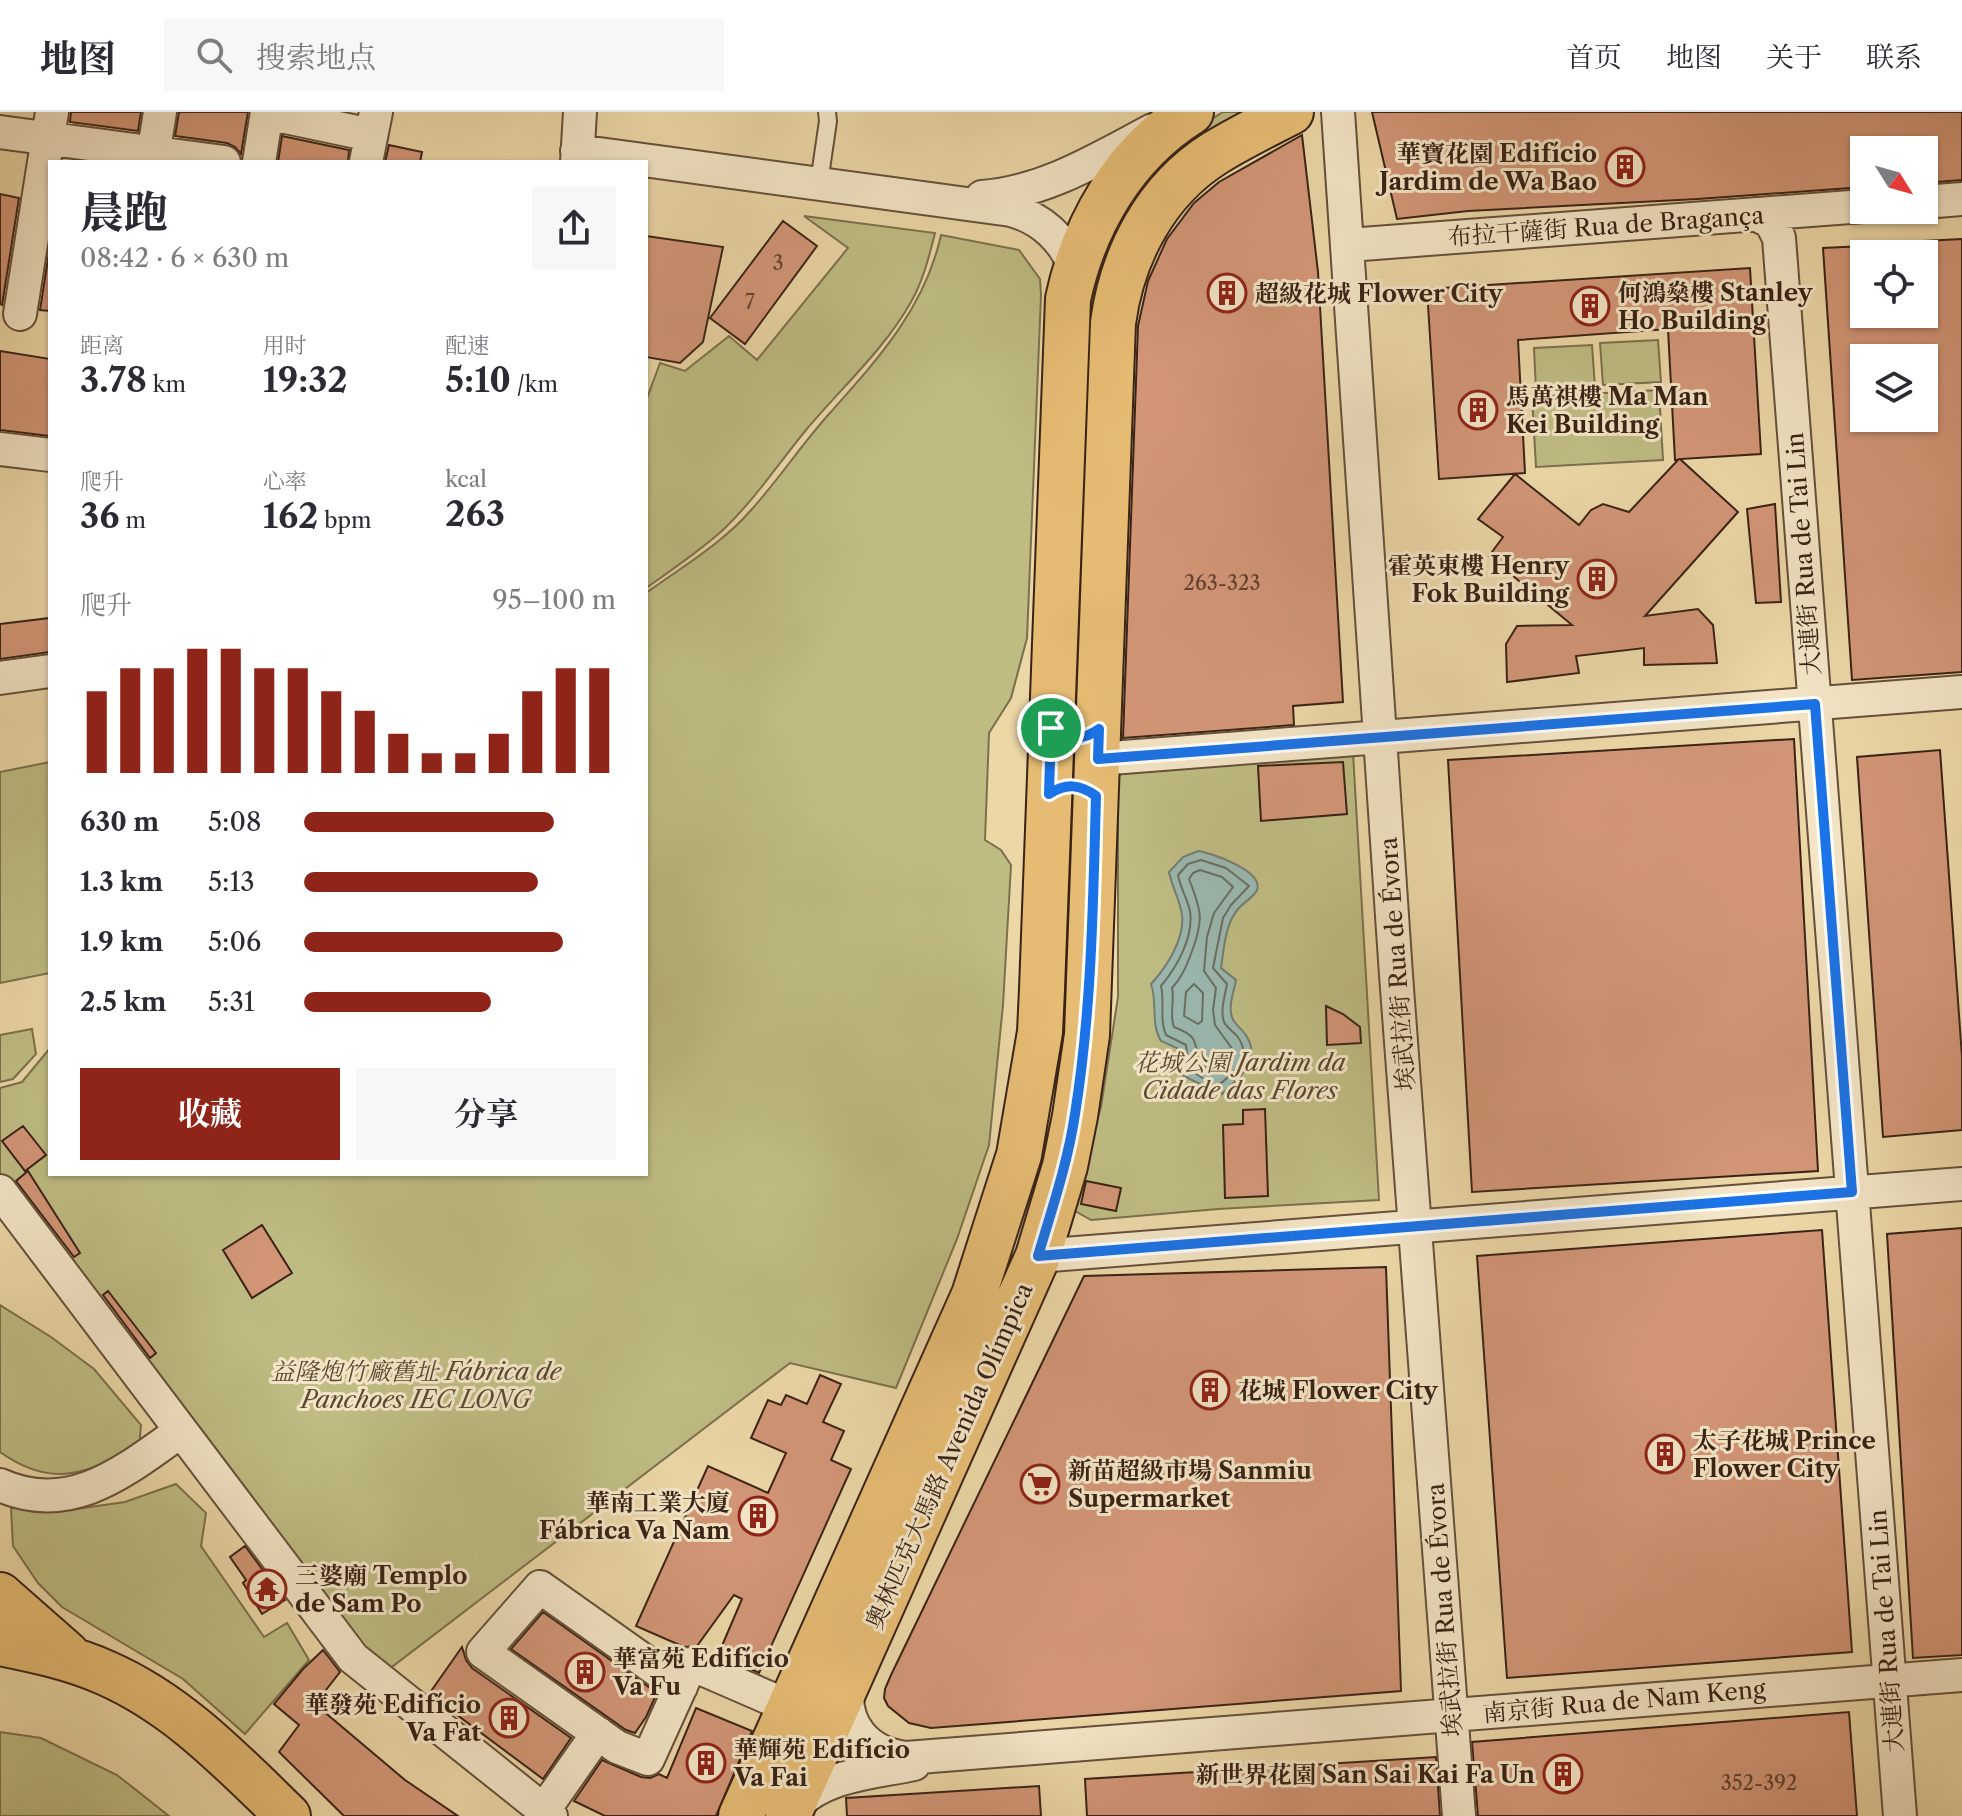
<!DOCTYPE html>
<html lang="zh">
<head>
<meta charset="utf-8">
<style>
	body { margin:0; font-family:"Libre Caslon Text","Noto Serif SC",serif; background:#f7f7f7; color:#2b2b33; height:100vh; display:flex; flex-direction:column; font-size:30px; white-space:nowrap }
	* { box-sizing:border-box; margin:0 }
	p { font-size:26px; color:#7c7c81 }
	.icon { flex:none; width:44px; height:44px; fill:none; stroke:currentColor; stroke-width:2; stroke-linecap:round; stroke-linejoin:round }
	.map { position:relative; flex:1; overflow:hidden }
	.details { position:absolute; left:48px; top:48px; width:600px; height:1016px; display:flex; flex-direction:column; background:#fff; border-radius:0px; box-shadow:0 2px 6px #0004 }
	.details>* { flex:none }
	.needle { width:52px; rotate:127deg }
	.controls { position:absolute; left:1850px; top:24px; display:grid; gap:16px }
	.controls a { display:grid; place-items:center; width:88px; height:88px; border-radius:0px; background:#fff; box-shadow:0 2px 6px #0004; font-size:40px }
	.pin { position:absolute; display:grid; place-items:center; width:68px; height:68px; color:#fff; margin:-34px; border:4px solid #fff; border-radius:50%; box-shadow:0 2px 8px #0007 }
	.round { display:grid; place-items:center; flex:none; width:84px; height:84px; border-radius:0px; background:#f7f7f7 }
	.headline { display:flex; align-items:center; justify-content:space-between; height:136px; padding:0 32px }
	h1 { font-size:44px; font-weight:700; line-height:60px }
	.figures { display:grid; grid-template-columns:repeat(3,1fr); gap:12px; height:136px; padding:8px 32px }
	.figures div { display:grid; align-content:center }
	.figures b { font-size:34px; font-weight:700 }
	.figures small { font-size:22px; font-weight:400 }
	.figures p { font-size:22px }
	.chart { height:224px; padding:16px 32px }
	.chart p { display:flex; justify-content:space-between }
	.chart svg { width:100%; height:144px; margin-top:8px; stroke:#8f2418; stroke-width:6 }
	.cta { display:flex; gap:16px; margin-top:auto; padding:16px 32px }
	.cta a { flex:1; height:92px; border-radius:0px; background:#8f2418; color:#fff; font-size:32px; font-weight:700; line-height:92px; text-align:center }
	.cta a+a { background:#f7f7f7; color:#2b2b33 }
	ul { padding:0 32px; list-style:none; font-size:26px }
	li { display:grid; grid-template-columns:128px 96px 1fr; align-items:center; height:60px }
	li i { height:20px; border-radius:10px; background:#8f2418 }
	header { display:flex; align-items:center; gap:48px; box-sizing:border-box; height:112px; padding:0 40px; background:#fff; border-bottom:2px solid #e1e1e2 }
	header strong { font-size:38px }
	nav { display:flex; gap:44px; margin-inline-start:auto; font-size:28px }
	.search { width:560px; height:72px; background:#f7f7f7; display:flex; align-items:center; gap:20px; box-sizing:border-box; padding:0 28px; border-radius:0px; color:#7c7c81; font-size:30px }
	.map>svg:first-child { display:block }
	.green { fill:#bebc83; stroke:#7c704c; stroke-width:2 }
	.water { fill:#9ab8af; stroke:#747c72; stroke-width:2 }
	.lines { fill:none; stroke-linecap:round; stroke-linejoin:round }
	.shore { stroke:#6a6e62; stroke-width:2 }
	.building { fill:#d29677; stroke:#3a2316; stroke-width:2; fill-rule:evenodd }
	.lane-casing { stroke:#66503a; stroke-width:20 }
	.street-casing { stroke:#66503a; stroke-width:36 }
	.primary-casing { stroke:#3a2316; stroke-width:48 }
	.lane { stroke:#f3e5c6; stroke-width:16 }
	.street { stroke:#f3e5c6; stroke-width:32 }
	.primary { stroke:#e6bc74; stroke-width:44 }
	.route-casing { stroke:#fff; stroke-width:16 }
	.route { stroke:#1a73e8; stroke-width:10 }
	.labels { text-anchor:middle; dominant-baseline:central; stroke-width:6; stroke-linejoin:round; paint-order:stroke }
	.number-label { font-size:20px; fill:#60402e }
	.poi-label { font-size:24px; font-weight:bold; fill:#3a2316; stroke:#f3e5c6; text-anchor:start }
	.street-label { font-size:24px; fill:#3a2316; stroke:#f3e5c6 }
	.park-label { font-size:24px; font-style:italic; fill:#5b4931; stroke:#f3e5c6 }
</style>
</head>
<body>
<header>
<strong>地图</strong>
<div class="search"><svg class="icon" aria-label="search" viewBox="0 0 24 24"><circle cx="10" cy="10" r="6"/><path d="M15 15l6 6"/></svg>搜索地点</div>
<nav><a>首页</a><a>地图</a><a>关于</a><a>联系</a></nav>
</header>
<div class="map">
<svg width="1962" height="1704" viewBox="0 0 1962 1704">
	<rect width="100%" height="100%" fill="#ecd7a7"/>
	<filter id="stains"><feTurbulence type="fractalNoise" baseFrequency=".0025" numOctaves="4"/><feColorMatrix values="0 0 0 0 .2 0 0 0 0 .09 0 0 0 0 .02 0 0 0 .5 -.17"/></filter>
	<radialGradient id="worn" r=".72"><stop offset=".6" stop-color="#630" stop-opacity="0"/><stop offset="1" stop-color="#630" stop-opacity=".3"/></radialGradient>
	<path class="green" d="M1223,0H1263L1145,85L1078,608L1072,606L1085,174L1133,77L1180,27Z
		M804,104L935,121C929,145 923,169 911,190C884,238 841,276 806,318C779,351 755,387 724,417C701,438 672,458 646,476V289L660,251L685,259L729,224L757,248L848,136Z
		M941,123L1019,138L1040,167L1041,183L1027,526L1011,586L989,621L985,728L1001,738L1011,753L1003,893L989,1033L957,1127L896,1276L790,1251L380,1564L8,1098L0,1063V976L22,970L50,936V1062H646V481C682,455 723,431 752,397C779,367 802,332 829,302C878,247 925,196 941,123Z
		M1658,228L1661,270L1603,273L1600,231Z
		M1592,233L1595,275L1536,278L1534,236Z
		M1659,278L1663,348L1536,355L1532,285Z
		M1353,641L1379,1088L1218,1097L1091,1108L1075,1099L1074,1090L1101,995L1118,885V662Z
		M50,650V861L0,871V660Z
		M32,917L36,942L13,967L0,970V923Z
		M0,1193L51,1225L94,1257L141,1313L139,1336C85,1360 54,1378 0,1340Z
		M176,1372L206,1401L201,1434L264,1525L287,1511L309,1548L245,1622L183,1567L62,1495L38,1471L13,1434L11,1396L62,1399L125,1390Z
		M0,1620L41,1626L117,1663L169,1704H0Z
		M842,1626L873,1644L834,1657L835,1634Z"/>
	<path class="water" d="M1198,739C1212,741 1264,759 1257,778C1254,785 1244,790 1239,796C1225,811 1224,836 1221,856L1236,868C1234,879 1228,894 1232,905C1234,913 1243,917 1247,925C1263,952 1234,969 1218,986L1200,972L1180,962L1179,937L1161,929C1150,911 1158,891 1151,872C1166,856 1185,827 1182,803C1180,788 1172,775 1169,760L1183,745Z"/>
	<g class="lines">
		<path class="shore" d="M1201,748L1226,756L1249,774L1231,793L1223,806L1213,856L1227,872C1225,884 1220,898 1224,910C1227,916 1233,919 1237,924C1254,945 1232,963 1216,975L1189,957L1186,933L1166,923C1159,907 1165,891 1161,874C1177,855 1194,825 1190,799C1187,786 1180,775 1178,763L1188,752Z
			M1200,758L1222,765L1233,775L1214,801L1207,825L1204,859L1216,876L1213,898L1215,913L1233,938L1227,953L1216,961L1199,951C1195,928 1197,924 1174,915C1169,903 1175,889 1172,876C1182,865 1186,855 1191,842C1204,808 1202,800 1189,767L1193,761Z
			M1194,872L1203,881L1202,909L1198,912L1184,904L1186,880Z"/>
	</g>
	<path class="building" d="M71,0H141L138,19L70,10Z
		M179,0H248L241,42L235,35L227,31L175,24Z
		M1372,0H1962V68L1924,71V38H1864V75L1698,87L1468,99L1397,107Z
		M1302,23L1318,160L1343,590L1293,594L1294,613L1123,626L1138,214L1148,169L1167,127L1194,91L1219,70Z
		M282,24L349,38L348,50H278Z
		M389,33L422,40L420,50H385Z
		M0,82L19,86L2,193L0,192Z
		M783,109L817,134L745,232L710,206Z
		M646,124L723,135L703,230L680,251L646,245Z
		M1962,127V560L1852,568L1823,136L1864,134V202H1924V129ZM1864,246H1924V306H1864Z
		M50,134V199L40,198Z
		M1750,156L1761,342L1680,347L1738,400L1645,504L1698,497L1713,513L1717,551L1644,553V536L1576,544L1579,561L1507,570L1506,532L1517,514L1572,513L1489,444L1503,425L1478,407L1515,362L1579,413L1591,398L1603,392L1629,400L1678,348H1675L1668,217L1518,228L1525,361L1439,367L1427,177Z
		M0,239L50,247V324L0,318Z
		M1775,392L1781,490L1756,491L1747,397Z
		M50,506V540L0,547V512Z
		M1794,627L1818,1059L1472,1080L1448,648Z
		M1940,638L1962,945V1018L1883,1025L1857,645Z
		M1343,650L1347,702L1261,709L1258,654Z
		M1326,894L1343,902L1360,915L1361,931L1327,933Z
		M1265,997L1268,1084L1225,1086L1223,1013L1243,1012V998Z
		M23,1014L46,1043L25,1059L2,1029Z
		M28,1059L80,1141L74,1145L16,1069Z
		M1086,1069L1121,1076L1116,1099L1081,1092Z
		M262,1113L292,1161L252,1186L223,1138Z
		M1962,1116V1543L1913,1546L1887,1122Z
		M1822,1118L1852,1540L1507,1566L1477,1144Z
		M1386,1155L1401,1579L931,1616L909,1611L888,1594L884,1586L885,1577L891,1563L1084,1164Z
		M108,1179L156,1241L150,1246L103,1183Z
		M820,1263L841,1272L823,1310L844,1319L831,1348L851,1357L759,1561L718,1543L742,1487L734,1483L697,1534L684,1535L636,1514L708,1354L768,1381L786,1341L751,1326L768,1288L781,1293L786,1283L807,1292Z
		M245,1434L285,1488L262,1502L243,1471L246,1468L230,1445Z
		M543,1500L657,1581L646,1605L635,1621L626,1618L511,1537Z
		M462,1535L466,1548L472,1556L571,1626L543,1667L429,1582Z
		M323,1538L340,1560L315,1592L405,1668L458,1704H344L279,1640L299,1613L274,1592L303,1557Z
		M696,1596L752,1619L716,1704H605L574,1689L602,1648L641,1665L650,1666L659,1662L667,1666Z
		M1849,1600L1857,1704H1478L1472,1630Z
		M1436,1645L1440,1704H1087L1085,1667Z
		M1039,1674L1041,1704H847L846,1686Z"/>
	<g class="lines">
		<defs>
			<path id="lane" d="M819,71L828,9L827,0"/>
			<path id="street" d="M1338,0L1396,863L1459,1704
				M267,1L371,23
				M0,20L224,50
				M577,39L1011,98C1041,106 1064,127 1075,156
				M152,50L160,0
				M259,50L267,0
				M366,50L376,0
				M577,50L580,0
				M982,85C1045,80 1098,47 1153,18
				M1924,90L1962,87
				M1755,102L1771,110L1779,126L1900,1704
				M1349,133L1864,94
				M20,202L52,0
				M0,337L50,343
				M0,566L50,559
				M1098,647L1962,580
				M0,1079L353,1546L551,1704
				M1038,1144L1962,1072
				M0,1373C71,1405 126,1358 181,1319
				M848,1573C842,1613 867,1641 906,1646L1962,1563
				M681,1575L540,1475L483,1540L617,1635L648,1647L691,1552L790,1595
				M544,1698L598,1621
				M792,1698C819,1663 873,1661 914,1652"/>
			<path id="primary" d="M0,1483L67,1542
				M0,1531C35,1538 73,1546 106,1561C179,1593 232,1650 288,1704
				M741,1704L974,1183L1019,1043L1040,920L1042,877L1068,187C1084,112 1124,42 1191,0
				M788,1704L1038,1144L1065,1054L1075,1004L1087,923L1113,211C1122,143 1156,78 1215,41C1239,26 1266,13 1291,0"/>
		</defs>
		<use href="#lane" class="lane-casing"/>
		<use href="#street" class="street-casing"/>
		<use href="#primary" class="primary-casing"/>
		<use href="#lane" class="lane"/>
		<use href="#street" class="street"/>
		<use href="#primary" class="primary"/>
	</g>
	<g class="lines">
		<defs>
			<path id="route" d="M1815,592L1852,1080L1038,1144C1052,1097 1068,1050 1075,1002C1092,896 1093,790 1096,684C1080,672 1066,671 1049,682L1051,616C1067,628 1083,629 1099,617L1098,647Z"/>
		</defs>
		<use href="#route" class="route-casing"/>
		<use href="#route" class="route"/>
	</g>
	<defs>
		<symbol id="building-ring" viewBox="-11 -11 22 22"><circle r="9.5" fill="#f3e5c6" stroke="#8f2418" stroke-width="1.5"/><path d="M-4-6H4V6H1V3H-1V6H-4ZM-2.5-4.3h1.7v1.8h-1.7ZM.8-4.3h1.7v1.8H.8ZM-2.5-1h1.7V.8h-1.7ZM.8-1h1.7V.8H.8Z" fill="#8f2418"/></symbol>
		<symbol id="supermarket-ring" viewBox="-11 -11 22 22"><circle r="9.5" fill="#f3e5c6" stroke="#8f2418" stroke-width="1.5"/><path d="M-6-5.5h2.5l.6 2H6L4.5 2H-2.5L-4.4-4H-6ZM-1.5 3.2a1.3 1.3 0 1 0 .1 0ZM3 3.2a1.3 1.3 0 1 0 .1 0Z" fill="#8f2418"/></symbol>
		<symbol id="temple-ring" viewBox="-11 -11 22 22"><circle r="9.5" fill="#f3e5c6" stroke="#8f2418" stroke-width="1.5"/><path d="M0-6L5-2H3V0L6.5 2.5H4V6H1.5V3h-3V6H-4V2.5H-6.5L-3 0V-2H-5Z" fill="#8f2418"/></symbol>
	</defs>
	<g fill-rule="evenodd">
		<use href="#building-ring" x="1603" y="33" width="44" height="44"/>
		<use href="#building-ring" x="1205" y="159" width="44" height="44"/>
		<use href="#building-ring" x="1568" y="172" width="44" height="44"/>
		<use href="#building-ring" x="1456" y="276" width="44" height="44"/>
		<use href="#building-ring" x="1575" y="445" width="44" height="44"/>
		<use href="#building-ring" x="1188" y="1256" width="44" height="44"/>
		<use href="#building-ring" x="1643" y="1320" width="44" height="44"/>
		<use href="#supermarket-ring" x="1018" y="1350" width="44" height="44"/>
		<use href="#building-ring" x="736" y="1382" width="44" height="44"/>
		<use href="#temple-ring" x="245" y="1455" width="44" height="44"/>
		<use href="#building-ring" x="563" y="1538" width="44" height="44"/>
		<use href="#building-ring" x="487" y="1584" width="44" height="44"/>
		<use href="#building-ring" x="684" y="1629" width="44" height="44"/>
		<use href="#building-ring" x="1541" y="1640" width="44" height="44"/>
	</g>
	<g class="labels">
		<g class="number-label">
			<text x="778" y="151">3</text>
			<text x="750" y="190">7</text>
			<text x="1222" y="471">263-323</text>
			<text x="1759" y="1671">352-392</text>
		</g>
		<g class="poi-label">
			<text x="1597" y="41" text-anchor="end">華寶花園 Edifício<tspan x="1597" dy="28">Jardim de Wa Bao</tspan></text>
			<text x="1618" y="180">何鴻燊樓 Stanley<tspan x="1618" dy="28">Ho Building</tspan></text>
			<text x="1255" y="181">超級花城 Flower City</text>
			<text x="1506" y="284">馬萬祺樓 Ma Man<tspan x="1506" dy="28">Kei Building</tspan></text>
			<text x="1569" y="453" text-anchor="end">霍英東樓 Henry<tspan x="1569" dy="28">Fok Building</tspan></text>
			<text x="1238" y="1278">花城 Flower City</text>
			<text x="1693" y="1328">太子花城 Prince<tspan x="1693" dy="28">Flower City</tspan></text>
			<text x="1068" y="1358">新苗超級市場 Sanmiu<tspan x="1068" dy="28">Supermarket</tspan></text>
			<text x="730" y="1390" text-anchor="end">華南工業大廈<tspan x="730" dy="28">Fábrica Va Nam</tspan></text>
			<text x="295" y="1463">三婆廟 Templo<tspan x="295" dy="28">de Sam Po</tspan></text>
			<text x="613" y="1546">華富苑 Edifício<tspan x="613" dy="28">Va Fu</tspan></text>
			<text x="481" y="1592" text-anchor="end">華發苑 Edifício<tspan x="481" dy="28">Va Fat</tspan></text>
			<text x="734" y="1637">華輝苑 Edifício<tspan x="734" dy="28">Va Fai</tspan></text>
			<text x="1535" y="1662" text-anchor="end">新世界花園 San Sai Kai Fa Un</text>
		</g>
		<g class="street-label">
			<text transform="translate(1606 114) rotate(-4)">布拉干薩街 Rua de Bragança</text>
			<text transform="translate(1803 442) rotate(-94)">大連街 Rua de Tai Lin</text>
			<text transform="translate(1397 852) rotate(-94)">埃武拉街 Rua de Évora</text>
			<text transform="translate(949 1344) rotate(-66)">奧林匹克大馬路 Avenida Olímpica</text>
			<text transform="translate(1444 1498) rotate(-94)">埃武拉街 Rua de Évora</text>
			<text transform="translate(1886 1519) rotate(-94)">大連街 Rua de Tai Lin</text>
			<text transform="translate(1624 1589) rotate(-5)">南京街 Rua de Nam Keng</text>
		</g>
		<g class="park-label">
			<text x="1240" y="950">花城公園 Jardim da<tspan x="1240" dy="28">Cidade das Flores</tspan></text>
			<text x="416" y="1259">益隆炮竹廠舊址 Fábrica de<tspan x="416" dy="28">Panchoes IEC LONG</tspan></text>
		</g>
	</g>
	<rect width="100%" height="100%" filter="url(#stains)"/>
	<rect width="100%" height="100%" fill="url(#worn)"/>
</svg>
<div class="controls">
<a><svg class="needle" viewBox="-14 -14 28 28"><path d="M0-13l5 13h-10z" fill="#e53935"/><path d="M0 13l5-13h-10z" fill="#7c7c81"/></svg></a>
<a><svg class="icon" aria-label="locate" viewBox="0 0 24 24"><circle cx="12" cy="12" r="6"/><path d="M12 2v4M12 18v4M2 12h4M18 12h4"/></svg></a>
<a><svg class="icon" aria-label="layers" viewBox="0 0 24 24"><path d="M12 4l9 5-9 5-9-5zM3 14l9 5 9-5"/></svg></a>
</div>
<div class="pin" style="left:1051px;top:616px;background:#1e9e55"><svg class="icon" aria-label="arrive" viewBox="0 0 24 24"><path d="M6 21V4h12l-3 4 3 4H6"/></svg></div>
<section class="details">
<div class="headline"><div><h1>晨跑</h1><p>08:42 · 6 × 630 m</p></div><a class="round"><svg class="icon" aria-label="share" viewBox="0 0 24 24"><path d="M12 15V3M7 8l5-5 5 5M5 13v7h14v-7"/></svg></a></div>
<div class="figures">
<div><p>距离</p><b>3.78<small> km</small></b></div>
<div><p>用时</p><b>19:32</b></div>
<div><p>配速</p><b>5:10<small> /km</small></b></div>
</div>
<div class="figures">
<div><p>爬升</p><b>36<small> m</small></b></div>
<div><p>心率</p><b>162<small> bpm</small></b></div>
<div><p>kcal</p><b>263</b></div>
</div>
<div class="chart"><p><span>爬升</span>95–100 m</p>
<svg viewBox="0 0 160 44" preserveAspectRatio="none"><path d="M5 44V19M15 44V12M25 44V12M35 44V6M45 44V6M55 44V12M65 44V12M75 44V19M85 44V25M95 44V32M105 44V38M115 44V38M125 44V32M135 44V19M145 44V12M155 44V12"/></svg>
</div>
<ul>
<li><b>630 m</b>5:08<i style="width:80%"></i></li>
<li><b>1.3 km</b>5:13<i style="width:75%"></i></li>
<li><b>1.9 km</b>5:06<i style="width:83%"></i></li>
<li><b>2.5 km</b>5:31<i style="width:60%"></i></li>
</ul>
<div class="cta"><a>收藏</a><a>分享</a></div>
</section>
</div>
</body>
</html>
